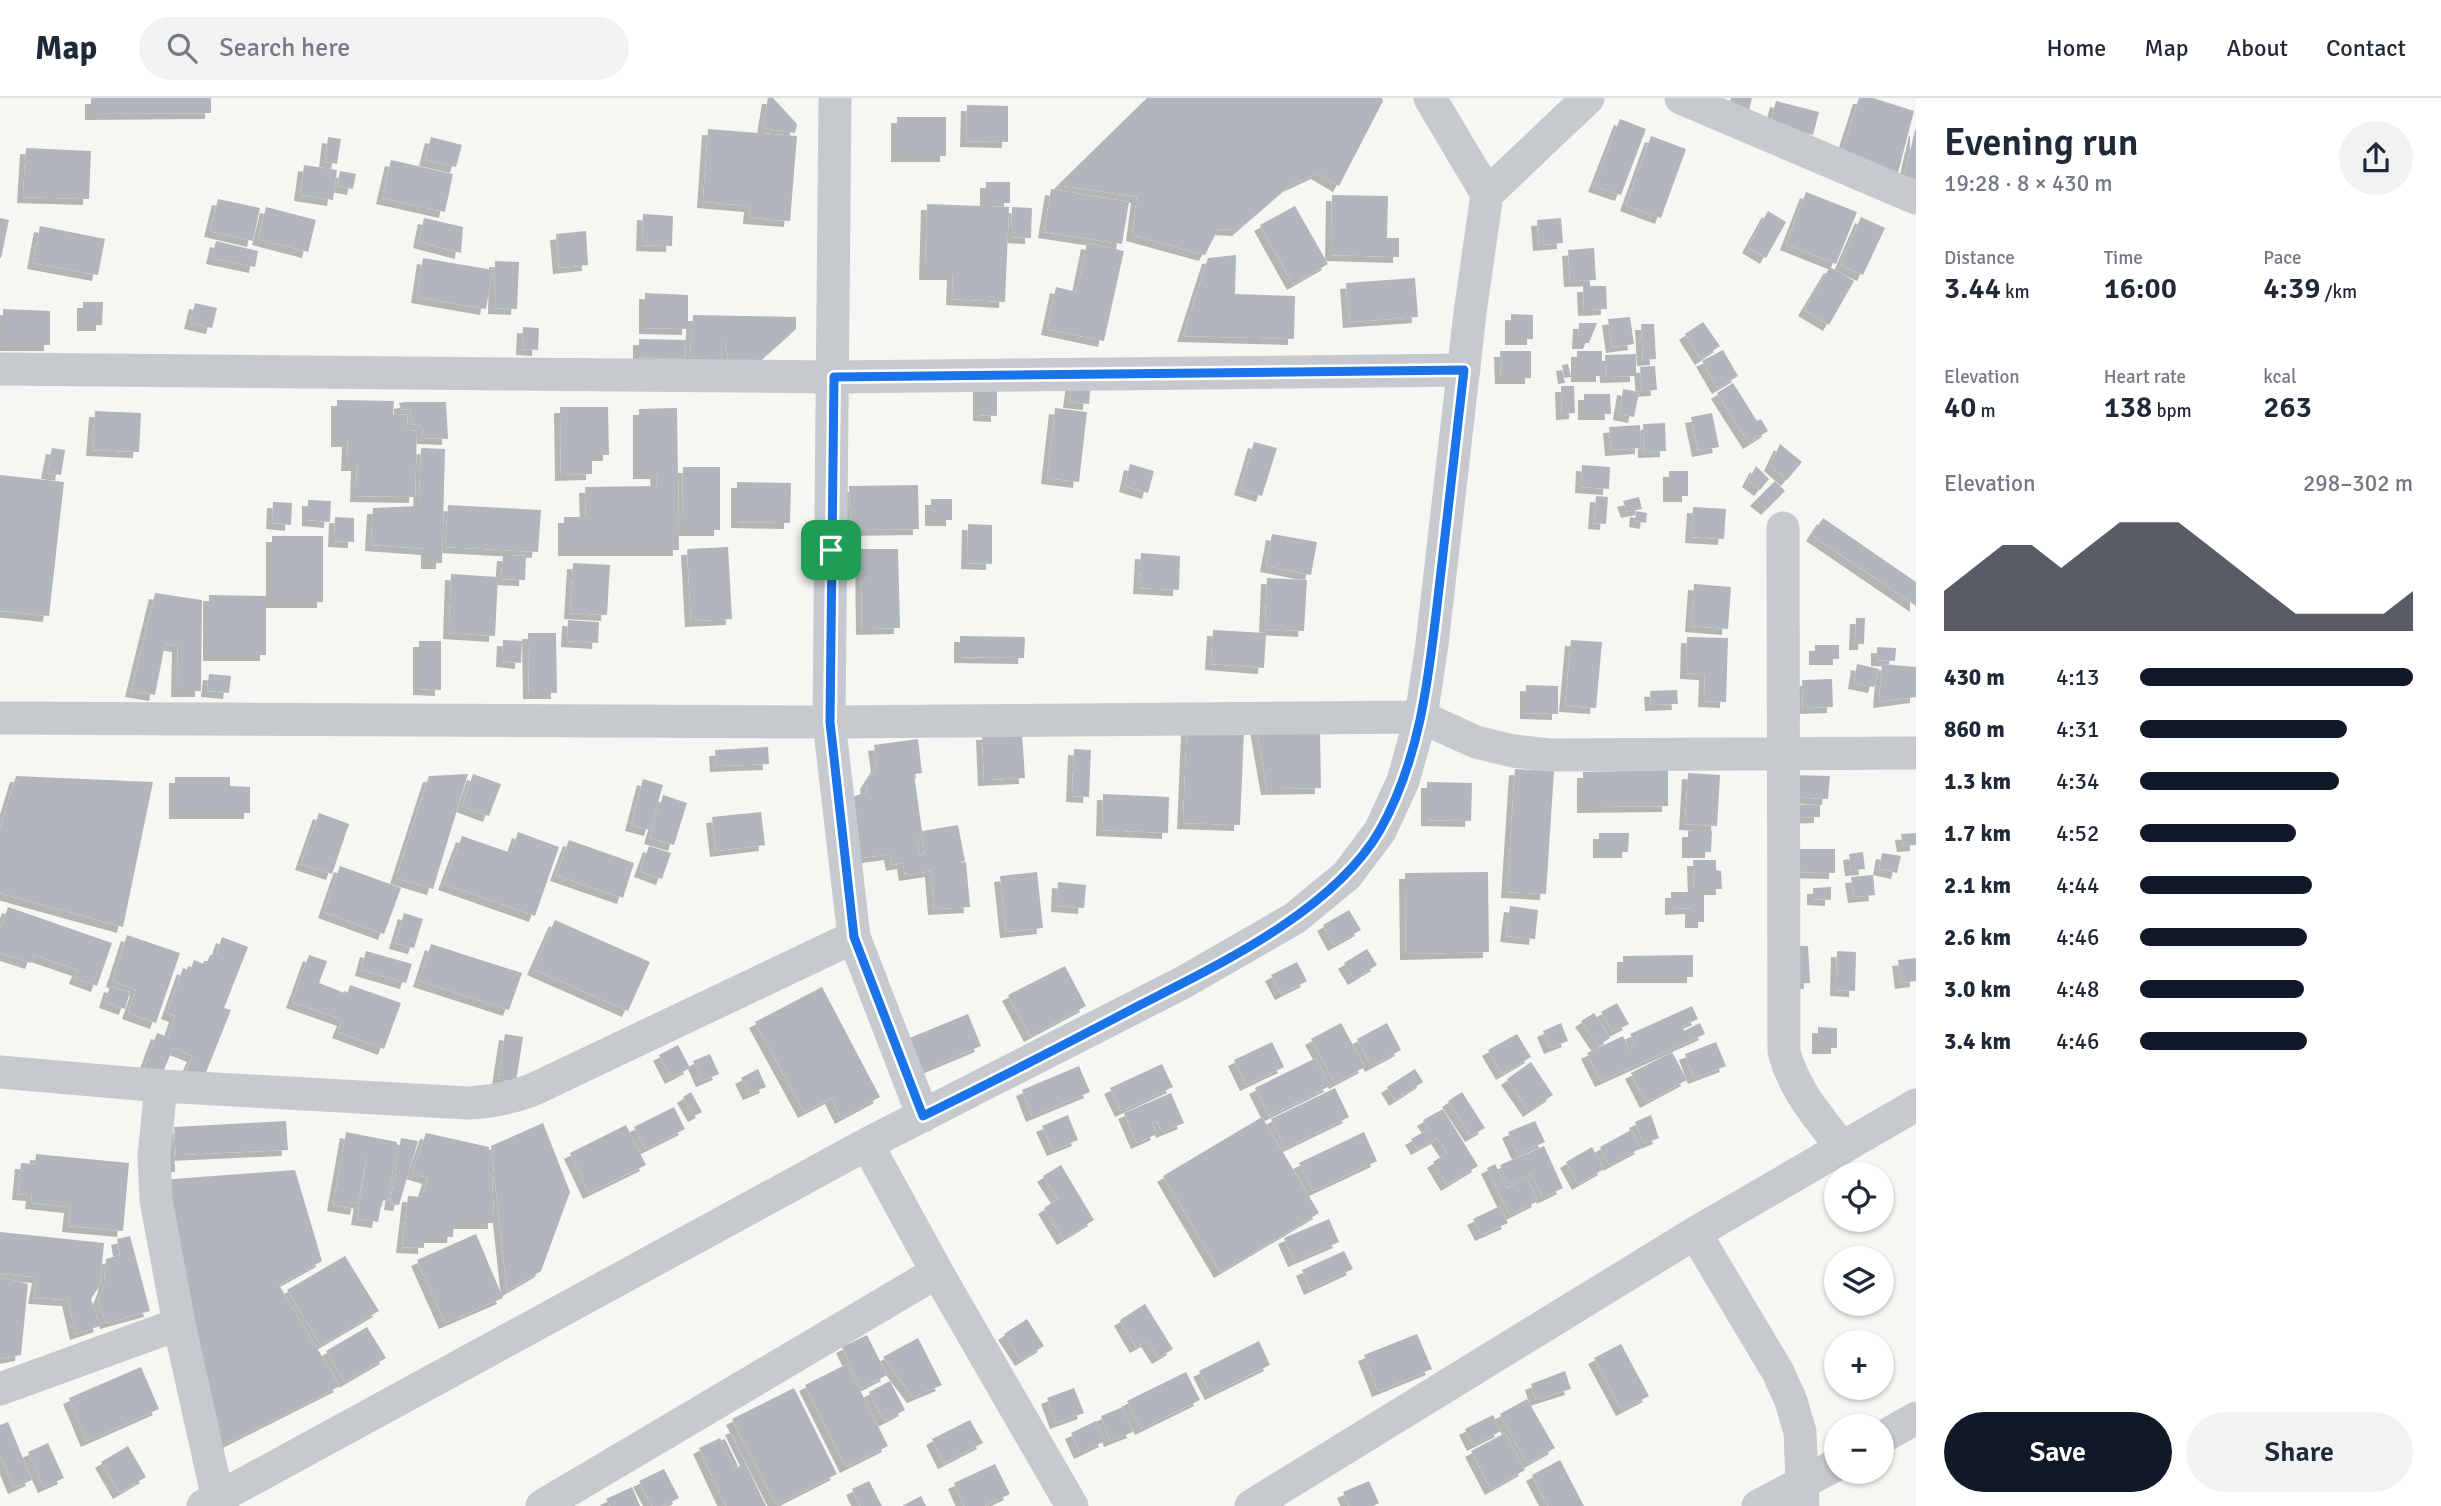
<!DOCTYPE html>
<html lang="en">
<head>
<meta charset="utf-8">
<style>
	body { margin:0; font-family:Signika,sans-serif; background:#f2f2f3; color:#1f2937; height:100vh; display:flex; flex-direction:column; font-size:26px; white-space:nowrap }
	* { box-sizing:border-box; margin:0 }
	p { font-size:23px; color:#747a83 }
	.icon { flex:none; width:38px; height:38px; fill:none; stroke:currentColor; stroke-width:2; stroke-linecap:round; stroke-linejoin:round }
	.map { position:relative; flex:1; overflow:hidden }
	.panel { display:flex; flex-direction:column; background:#fff; width:525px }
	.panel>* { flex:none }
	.fabs { position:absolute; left:1824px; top:1064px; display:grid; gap:14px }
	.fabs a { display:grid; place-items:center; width:70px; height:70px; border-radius:50%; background:#fff; box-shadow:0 2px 5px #0004; font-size:35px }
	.pin { position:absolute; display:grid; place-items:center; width:60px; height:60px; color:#fff; margin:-30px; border-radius:14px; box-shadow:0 4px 10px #0006 }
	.round { display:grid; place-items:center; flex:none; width:74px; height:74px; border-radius:37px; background:#f2f2f3 }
	.head { display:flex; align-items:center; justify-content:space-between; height:119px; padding:0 28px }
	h1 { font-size:38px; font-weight:600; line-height:52px }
	.stats { display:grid; grid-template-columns:repeat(3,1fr); gap:10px; height:119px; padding:7px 28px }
	.stats div { display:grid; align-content:center }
	.stats b { font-size:30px; font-weight:600 }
	.stats small { font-size:19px; font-weight:400 }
	.stats p { font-size:19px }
	.chart { height:196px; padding:14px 28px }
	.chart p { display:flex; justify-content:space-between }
	.chart svg { width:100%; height:126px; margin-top:7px; fill:#111827; opacity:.7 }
	.action { display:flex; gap:14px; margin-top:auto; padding:14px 28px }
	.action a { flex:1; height:80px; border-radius:42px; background:#111827; color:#fff; font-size:28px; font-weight:600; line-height:80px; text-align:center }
	.action a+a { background:#f2f2f3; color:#1f2937 }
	ul { padding:0 28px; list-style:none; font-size:23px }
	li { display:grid; grid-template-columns:112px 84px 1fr; align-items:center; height:52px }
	li i { height:18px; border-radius:9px; background:#111827 }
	header { display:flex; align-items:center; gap:42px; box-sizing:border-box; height:98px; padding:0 35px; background:#fff; border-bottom:2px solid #e0e1e3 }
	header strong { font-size:33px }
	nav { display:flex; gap:38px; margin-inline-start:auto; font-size:24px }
	.search { width:490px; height:63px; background:#f2f2f3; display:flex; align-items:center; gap:18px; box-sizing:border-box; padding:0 24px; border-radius:38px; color:#747a83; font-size:26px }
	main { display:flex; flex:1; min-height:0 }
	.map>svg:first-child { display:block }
	.building { fill:#b1b6bd; fill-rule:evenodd; filter:url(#shadow) }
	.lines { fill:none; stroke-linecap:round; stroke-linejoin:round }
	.minor { stroke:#c6c9cd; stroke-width:33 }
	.route-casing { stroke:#fff; stroke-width:14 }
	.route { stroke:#1a73e8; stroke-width:9 }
</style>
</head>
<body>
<header>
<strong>Map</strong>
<div class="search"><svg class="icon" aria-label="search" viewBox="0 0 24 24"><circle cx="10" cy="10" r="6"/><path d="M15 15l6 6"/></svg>Search here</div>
<nav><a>Home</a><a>Map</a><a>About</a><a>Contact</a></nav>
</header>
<main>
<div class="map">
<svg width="1916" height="1408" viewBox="0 0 1916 1408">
	<defs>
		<filter id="shadow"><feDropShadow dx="-6" dy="6" stdDeviation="0" flood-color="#0004"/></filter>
	</defs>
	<rect width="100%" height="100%" fill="#f6f7f3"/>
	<path class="building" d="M91,0H211V15L91,16Z
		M768,0H773L797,26L795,35L763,30Z
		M1147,0H1382L1383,3L1339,88L1317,75L1289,88L1238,132L1218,131L1205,157L1132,137L1137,99L1058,87Z
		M1731,0H1752L1748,17L1728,12Z
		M1859,0H1873L1914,13L1898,75L1841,56Z
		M1776,3L1819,14L1813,37L1770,26Z
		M967,7L1008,8V44L966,43Z
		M897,19H946V58H897Z
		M1620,21L1646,31L1621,97L1594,88Z
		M708,31L797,38L790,123L749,120L750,108L703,104Z
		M1915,32H1916V86L1903,83Z
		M1651,38L1686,51L1661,120L1626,107Z
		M328,39L341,41L337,66L325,64Z
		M431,39L462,47L456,69L425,62Z
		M26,50L91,53L89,101L23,99Z
		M391,62L453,76L445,114L382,100Z
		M304,67L337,72L333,102L300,97Z
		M340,73L356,76L353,91L337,88Z
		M986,84H1010V105H986Z
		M1051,91L1129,104L1122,146L1044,134Z
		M1806,94L1857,114L1836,166L1786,146Z
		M1332,97L1388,98L1387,140H1399V159L1331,157Z
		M218,101L260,110L253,143L210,133Z
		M927,106L1009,109L1005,204L952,201L953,176H925Z
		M1295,108L1328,166L1293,186L1260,127Z
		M266,109L316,122L308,154L258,141Z
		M1012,109L1032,110L1031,140L1011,139Z
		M1768,113L1786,124L1766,160L1748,149Z
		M643,116L673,118L672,148L642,147Z
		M1861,119L1885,130L1863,177L1840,167Z
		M0,120L9,122L1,160H0Z
		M424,120L463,129L461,155L419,144Z
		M1561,120L1563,145L1539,147L1537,122Z
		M40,128L105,141L98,177L33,165Z
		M586,133L588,167L559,170L556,136Z
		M216,143L258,153L255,169L212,160Z
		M1087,145L1124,153L1104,243L1047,231L1056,189L1077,194Z
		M1594,150L1596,182L1570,183L1568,152Z
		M1236,157L1235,196L1295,198L1294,241L1183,238L1208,160Z
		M423,160L493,172L486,211L417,199Z
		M495,163L519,164L517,211L494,210Z
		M1830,169L1854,183L1829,227L1804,212Z
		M1415,180L1418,219L1349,224L1346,185Z
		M1583,188H1606L1607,211L1584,212Z
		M645,195L688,197V231L645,230Z
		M83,204H103L102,227H83Z
		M195,205L217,210L212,230L190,225Z
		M3,211L50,213V247H3Z
		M1511,216L1533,217V241H1511Z
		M693,217L796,219V231L759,264L728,262L725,245L722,244L721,262L690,261Z
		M1630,219L1634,246L1612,249L1608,221Z
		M1703,224L1720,248L1701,261L1685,236Z
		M1579,225H1597L1589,245H1578Z
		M1641,226H1654L1656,261L1643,262Z
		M523,229L539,230L538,252L522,251Z
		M639,241L686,242L685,261L639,259Z
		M1723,252L1738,278L1718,290L1702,263Z
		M1500,253H1531V280H1501Z
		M1577,253H1602V278H1577Z
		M1636,256V278L1606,279L1605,257Z
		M1568,266L1571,279L1564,280L1562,267Z
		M1655,268L1657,292L1642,293L1640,269Z
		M1072,281L1091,283L1089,306L1069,304Z
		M979,283L997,284V318L979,317Z
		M1733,285L1757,323L1761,321L1768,333L1749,345L1717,295Z
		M1561,288H1574L1575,315L1562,316Z
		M1623,291L1639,294L1634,319L1619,316Z
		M1584,296H1610L1611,316H1584Z
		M337,302L394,303L393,316L407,317L408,332L417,333L415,399L356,398L357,367H347L348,343H337Z
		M406,304H446L448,341L423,340L422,328L412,326L410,311L401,312L399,305Z
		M560,309H608L609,357H592V376L561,377Z
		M677,310L679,452H564V419H586L585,389L657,388L656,375H639V311Z
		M1055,310L1087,314L1079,384L1047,380Z
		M95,313L141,315L139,354L92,352Z
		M1712,315L1719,349L1698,353L1691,319Z
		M1665,325L1666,353L1644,354L1643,326Z
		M1640,327L1641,350L1611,352L1609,329Z
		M1254,344L1277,350L1262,398L1240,391Z
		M1780,346L1802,364L1787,382L1770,367Z
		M52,350L65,352L61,377L47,375Z
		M421,350L445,351L442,465H427V451L371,447L373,410L419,408Z
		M1130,366L1154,373L1148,395L1125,388Z
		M1582,367L1610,369L1609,391L1581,389Z
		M1756,368L1769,381L1760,392L1748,383Z
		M683,369H720V432H682Z
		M1669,373H1688V398H1669Z
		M0,377L64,384L49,518L0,513Z
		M1775,383L1785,393L1767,411L1756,402Z
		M737,384L791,385L790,425L737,424Z
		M918,387L919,431L851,432L849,388Z
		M1596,398L1608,399L1606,426L1594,425Z
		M1639,399L1642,411L1627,414L1623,403Z
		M931,401H952V422H931Z
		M308,402L331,403L330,424L308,422Z
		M273,404L292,405L291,427L272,425Z
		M448,407L541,412L538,454L445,449Z
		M1693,409L1726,411L1724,441L1691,439Z
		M1636,413L1647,415L1646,425L1635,423Z
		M335,419L354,420V444L334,443Z
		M1823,420L1916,484V508L1812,437Z
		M968,426L992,427V466L967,465Z
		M1272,436L1317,444L1311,477L1266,468Z
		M272,438H323V504H272Z
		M728,449L732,521L691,523L687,451Z
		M861,451H898L900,530L862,531Z
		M1141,455L1180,458L1179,492L1139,490Z
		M503,457L526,458L525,482L501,481Z
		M573,465L610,467L607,517L570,515Z
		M451,476L498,479L495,538L449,535Z
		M1267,480L1307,482L1304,533L1265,531Z
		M1694,486L1731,489L1728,531L1691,528Z
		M155,495L202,502L201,593H177L178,548L165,546L155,597L131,593Z
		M209,497L266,498V557H209Z
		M1856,520H1865L1864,546H1855Z
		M568,522L599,524L598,545L567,543Z
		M1213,532L1266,535L1264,570L1211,566Z
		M528,535H556L557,595H529Z
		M960,538L1025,539L1024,560L960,559Z
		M1687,539L1728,540L1726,604L1704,603L1705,576L1686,575Z
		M503,542L522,543L521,565L502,563Z
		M1571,542L1602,544L1596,610L1565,608Z
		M419,543H441V592L419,591Z
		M1815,547H1839V561H1815Z
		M1877,549L1896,550L1895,563L1877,562Z
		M1857,566L1879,571L1874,589L1854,585Z
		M1882,566L1916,569V599L1879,604Z
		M209,576L231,578L229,595L207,593Z
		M1832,581L1833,609L1803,610L1802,582Z
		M1526,587L1558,588V616L1526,615Z
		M1677,592L1678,606L1651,607L1650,593Z
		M1256,628L1320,629L1321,690L1267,691Z
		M1187,631L1244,633L1240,727L1183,725Z
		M1022,635L1025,680L984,682L982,636Z
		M918,641L922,675L914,676L922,733L958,727L965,763L958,765L966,764L970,809L934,811L931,773L905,777L903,765L892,767L890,756L854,761L846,701L867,694L866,685L877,668L874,647ZM922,739L925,756L920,757L917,740Z
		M768,649L769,666L716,668L715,652Z
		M1074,651L1091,652L1089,699L1072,698Z
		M1515,671L1554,673L1546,796L1507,794Z
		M1668,672V708L1583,709V674Z
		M1688,675L1720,677L1717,728L1685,726Z
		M468,676L433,791L396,780L429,678Z
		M473,676L501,686L489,718L462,708Z
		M1794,677L1830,678L1828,701L1793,699Z
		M16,678L153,684L123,829L0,795V730Z
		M175,679H230V688L250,689V715H175Z
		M643,681L663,687L650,732L631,727Z
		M1427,684L1472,685L1471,723L1427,722Z
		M1103,696L1169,699L1168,735L1102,732Z
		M663,697L687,705L674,747L650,740Z
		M1820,706V719L1789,720V707Z
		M761,714L765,747L716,753L712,719Z
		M319,715L349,726L332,776L301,766Z
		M1688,733H1712L1711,754H1688Z
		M518,734L559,749L535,818L444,786L462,738L511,755Z
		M1599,735H1629L1628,754H1599Z
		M1916,735V747L1903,748L1901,736Z
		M569,742L634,765L623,800L556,777Z
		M649,748L671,755L662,781L640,773Z
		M1792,751H1835V775L1792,774Z
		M1863,754L1865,771L1851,772L1849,756Z
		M1882,755L1901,758L1897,775L1879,771Z
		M1693,762H1716V772L1721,773L1722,791H1694Z
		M340,768L401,790L384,836L324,814Z
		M1037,774L1043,830L1006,834L1000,778Z
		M1488,774L1489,854L1406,856L1405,775Z
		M1873,777L1875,797L1854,799L1851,779Z
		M1058,784L1086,787L1084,810L1057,808Z
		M1831,789V802L1813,801V790Z
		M1671,794H1704V824H1691V810L1671,811Z
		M1510,808L1538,812L1535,841L1506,838Z
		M8,809L112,845L97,888L75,880L78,872L34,857L31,865L0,855V832Z
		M1349,812L1361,832L1334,847L1323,827Z
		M404,815L423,821L414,850L395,845Z
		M555,822L650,864L628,913L533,871Z
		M127,837L180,855L156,925L128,915L136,892L112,883Z
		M222,839L248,849L224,910L231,912L203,982L185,975L193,958L173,950L162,977L144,970L157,935L168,939L175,918L167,915L183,870L190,873L194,862L206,867L210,857H216Z
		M431,846L522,875L509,912L419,883Z
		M1788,848H1808L1810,885L1788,886Z
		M1367,851L1377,867L1354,881L1344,865Z
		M366,853L412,866L406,885L361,872Z
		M1837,853L1856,854L1855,893L1836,892Z
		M309,857L327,863L319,885L347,896L350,887L401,905L384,951L338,934L343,922L292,904Z
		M1693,857V879H1623V858Z
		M1916,860V883L1901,885L1898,862Z
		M1297,864L1307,883L1281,896L1271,877Z
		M1065,868L1086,908L1030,938L1008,897Z
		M110,888L130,894L125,911L105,904Z
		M822,889L880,999L841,1020L831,1000L804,1014L755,924Z
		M1617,905L1629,926L1613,934L1601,914Z
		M1692,908L1698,921L1682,928L1684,933L1700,925L1705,936L1601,983L1587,955L1623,938L1629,951L1636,948L1630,936Z
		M1594,915L1610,940L1598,948L1581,923Z
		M968,916L981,948L921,973L907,941Z
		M1341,925L1365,969L1335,985L1311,941Z
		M1387,925L1401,952L1371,968L1357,941Z
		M1561,925L1568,943L1550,950L1543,933Z
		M1818,929L1837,930V950H1818Z
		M505,936L523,939L516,984L498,981Z
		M1517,936L1531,959L1502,976L1488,952Z
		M1272,944L1284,969L1246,987L1234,962Z
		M1716,944L1726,968L1694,980L1685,956Z
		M678,947L690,970L671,980L659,957Z
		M1672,954L1687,982L1646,1004L1631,975Z
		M710,956L719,976L702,983L693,963Z
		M1316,960L1330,988L1269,1018L1255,990Z
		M1531,964L1553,997L1529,1013L1507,981Z
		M1162,966L1173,989L1121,1013L1110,990Z
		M1079,968L1090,994L1032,1018L1022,992Z
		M758,971L766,989L749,996L741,980Z
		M1415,971L1423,984L1395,1002L1387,989Z
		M1335,990L1349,1019L1285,1050L1271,1021Z
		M691,994L702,1014L694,1018L683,999Z
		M1462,994L1485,1030L1471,1038L1448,1003Z
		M1171,995L1184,1025L1162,1034L1157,1023L1152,1025L1157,1036L1137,1045L1124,1015Z
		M674,1009L685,1031L645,1051L634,1029Z
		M1443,1011L1478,1068L1447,1087L1433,1064L1447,1055L1437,1040L1417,1051L1411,1041L1429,1031L1423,1022Z
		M1068,1017L1078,1042L1053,1052L1042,1028Z
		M1651,1017L1659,1040L1644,1046L1635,1024Z
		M1262,1019L1319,1115L1220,1174L1163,1078Z
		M286,1023L288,1052L176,1057L174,1029Z
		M1535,1023L1545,1044L1518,1056L1508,1034Z
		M543,1025L570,1094L541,1173L507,1193L491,1048Z
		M626,1027L646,1067L589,1095L570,1055Z
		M173,1030L175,1074L161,1075Z
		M1631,1032L1641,1050L1609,1067L1600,1049Z
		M346,1034L397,1044L388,1103L382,1102L378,1124L357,1121L368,1055L356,1111L333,1107Z
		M1364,1034L1377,1063L1313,1093L1299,1065Z
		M426,1035L489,1049V1075L492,1078L494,1125H454L453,1139H424V1150L402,1149L408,1098L422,1099L428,1080L412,1075Z
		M401,1040L418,1043L399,1107L390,1106Z
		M1544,1048L1563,1090L1543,1100L1531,1076L1508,1086L1500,1067Z
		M1592,1049L1604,1071L1578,1086L1566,1064Z
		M36,1056L129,1065L123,1133L68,1128L70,1109L31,1105L32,1097L18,1096L21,1065L35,1066Z
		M1495,1066L1507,1090L1527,1080L1538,1103L1510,1117L1487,1070Z
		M1061,1067L1094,1122L1063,1141L1044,1110L1058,1101L1043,1078Z
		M295,1072L322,1163L279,1187L340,1288L221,1348L160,1082Z
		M1500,1108L1508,1125L1481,1137L1473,1121Z
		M1329,1121L1339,1144L1294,1163L1284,1140Z
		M0,1134L104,1145L100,1187L91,1201L100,1228L76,1236L68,1202L34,1200L38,1179L0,1176Z
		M476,1136L503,1200L445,1225L417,1162Z
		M130,1138L150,1213L106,1225L98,1203L104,1188L106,1161L120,1157L117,1141Z
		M1344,1153L1353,1171L1310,1191L1302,1172Z
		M345,1158L379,1213L321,1247L287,1192Z
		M0,1179L28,1186L21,1257L0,1261Z
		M1145,1206L1173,1251L1158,1260L1147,1243L1136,1249L1120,1222Z
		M1027,1221L1044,1248L1021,1262L1004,1236Z
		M367,1229L386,1260L345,1284L326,1253Z
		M1417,1236L1432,1271L1378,1293L1364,1257Z
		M867,1237L887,1277L862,1290L842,1249Z
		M918,1240L942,1287L913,1299L883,1259Z
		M1259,1243L1270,1267L1211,1296L1199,1273Z
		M1621,1246L1649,1298L1622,1312L1594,1260Z
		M847,1266L888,1348L846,1369L805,1287Z
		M141,1269L159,1311L87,1343L69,1300Z
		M1565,1273L1571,1291L1536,1302L1531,1286Z
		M1186,1274L1200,1302L1141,1331L1127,1303Z
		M890,1283L905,1312L884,1323L869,1294Z
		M794,1290L837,1376L776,1407L732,1321Z
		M1074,1290L1084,1315L1056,1325L1047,1300Z
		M1527,1301L1555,1350L1527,1366L1500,1316Z
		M1123,1309L1133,1334L1110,1343L1101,1318Z
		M1493,1317L1501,1333L1473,1347L1465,1331Z
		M970,1322L983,1345L944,1365L932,1341Z
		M1096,1323L1105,1343L1080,1355L1071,1335Z
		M8,1324L32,1382L14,1390L0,1356V1327Z
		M731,1335L766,1408H726L699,1350L720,1340L735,1371L740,1368L725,1337Z
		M1505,1335L1525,1372L1491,1391L1471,1353Z
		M48,1345L64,1380L44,1389L28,1354Z
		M128,1348L146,1379L119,1395L101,1364Z
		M1560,1362L1584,1408H1548L1532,1377Z
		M995,1366L1010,1396L984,1408H964L954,1385Z
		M664,1371L679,1400L663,1408H652L639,1383Z
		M869,1383L882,1408H860L852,1391Z
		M1369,1383L1379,1405L1373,1408H1349L1343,1394Z
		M632,1389L640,1408H610L606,1401Z
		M921,1398L926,1408H902Z"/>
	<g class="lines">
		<path class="minor" d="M835,0L829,624L854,839L923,1018
			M1430,0L1487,96
			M1681,0L1916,100
			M0,271L833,279L1464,272
			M1783,430L1784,954C1795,994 1818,1018 1842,1050
			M0,620L829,624L1421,619L1476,644L1513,653L1549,657L1916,655
			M0,974L161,988L468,1005C491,1004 511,1000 532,992L854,839
			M161,988L154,1058L156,1102L179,1226L218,1401
			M867,1046L937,1174L1072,1408
			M0,1291L179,1226
			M1881,1340L1916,1320
			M203,1408L867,1046L1184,884L1295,820L1347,777L1380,733L1403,683L1421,619L1432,546L1470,215L1487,96L1588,0
			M542,1408L937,1174
			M1251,1408L1695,1135
			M1758,1408L1836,1367
			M1803,1408L1800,1334L1791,1303L1778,1274L1695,1135L1916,1007"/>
	</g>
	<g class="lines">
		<defs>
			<path id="route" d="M1464,272C1456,342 1448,412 1440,482C1430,567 1423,656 1380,732C1334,812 1220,866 1140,907C1068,945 996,982 923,1018L854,839L830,624L834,279Z"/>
		</defs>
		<use href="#route" class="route-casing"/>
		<use href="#route" class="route"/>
	</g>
</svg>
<div class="fabs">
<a><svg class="icon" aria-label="locate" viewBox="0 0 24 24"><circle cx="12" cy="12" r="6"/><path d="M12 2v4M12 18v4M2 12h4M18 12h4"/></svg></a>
<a><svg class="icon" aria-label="layers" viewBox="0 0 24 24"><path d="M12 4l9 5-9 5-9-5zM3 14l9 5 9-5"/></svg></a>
<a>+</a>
<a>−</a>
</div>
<div class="pin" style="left:831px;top:452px;background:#1e9e55"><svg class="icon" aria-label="arrive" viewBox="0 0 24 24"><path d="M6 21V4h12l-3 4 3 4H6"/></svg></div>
</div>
<section class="panel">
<div class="head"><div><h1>Evening run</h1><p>19:28 · 8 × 430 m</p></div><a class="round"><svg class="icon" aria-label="share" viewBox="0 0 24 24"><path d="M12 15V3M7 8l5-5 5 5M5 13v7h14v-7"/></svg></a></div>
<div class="stats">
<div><p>Distance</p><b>3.44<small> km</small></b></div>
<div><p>Time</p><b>16:00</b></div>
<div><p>Pace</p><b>4:39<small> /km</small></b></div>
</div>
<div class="stats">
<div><p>Elevation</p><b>40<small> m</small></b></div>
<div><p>Heart rate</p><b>138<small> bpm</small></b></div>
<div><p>kcal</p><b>263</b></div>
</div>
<div class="chart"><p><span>Elevation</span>298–302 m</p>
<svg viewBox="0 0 160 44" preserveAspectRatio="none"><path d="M0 44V30L10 22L20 14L30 14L40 22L50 14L60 6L70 6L80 6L90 14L100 22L110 30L120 38L130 38L140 38L150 38L160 30V44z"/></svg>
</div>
<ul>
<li><b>430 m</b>4:13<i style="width:100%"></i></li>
<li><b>860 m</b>4:31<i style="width:76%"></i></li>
<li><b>1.3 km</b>4:34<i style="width:73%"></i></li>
<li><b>1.7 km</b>4:52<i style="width:57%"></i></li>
<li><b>2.1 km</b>4:44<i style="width:63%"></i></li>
<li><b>2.6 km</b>4:46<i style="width:61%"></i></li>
<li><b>3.0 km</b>4:48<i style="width:60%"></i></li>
<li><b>3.4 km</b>4:46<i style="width:61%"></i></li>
</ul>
<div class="action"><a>Save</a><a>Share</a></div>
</section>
</main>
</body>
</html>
